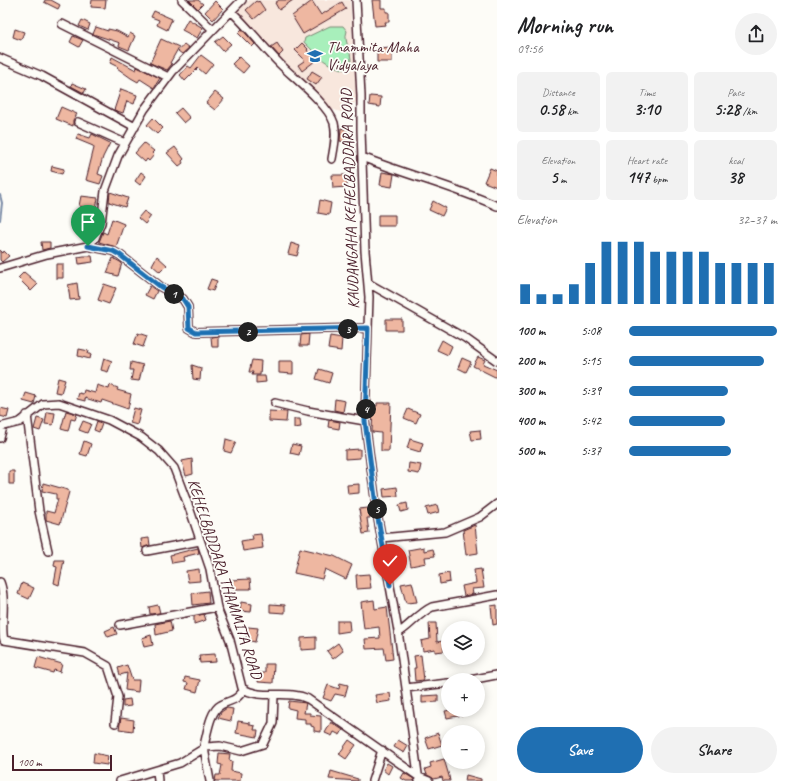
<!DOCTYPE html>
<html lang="en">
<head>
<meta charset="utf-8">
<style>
	body { margin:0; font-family:Caveat,sans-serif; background:#f2f2f2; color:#202124; height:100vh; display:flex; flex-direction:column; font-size:15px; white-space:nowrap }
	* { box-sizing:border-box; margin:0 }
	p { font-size:13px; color:#757577 }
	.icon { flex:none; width:22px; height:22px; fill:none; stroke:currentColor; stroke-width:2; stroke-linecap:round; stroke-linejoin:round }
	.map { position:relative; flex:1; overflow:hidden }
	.sheet { display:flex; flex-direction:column; background:#fff; width:300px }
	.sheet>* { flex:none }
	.buttons { position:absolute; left:441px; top:621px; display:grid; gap:8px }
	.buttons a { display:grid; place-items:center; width:44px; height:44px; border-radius:50%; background:#fff; box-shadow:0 2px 10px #0003; font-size:20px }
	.scale { position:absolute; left:12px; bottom:10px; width:100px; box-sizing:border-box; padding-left:4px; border:2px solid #4a1f2b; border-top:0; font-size:11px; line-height:14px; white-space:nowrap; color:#4a1f2b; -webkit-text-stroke:3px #fdfcf7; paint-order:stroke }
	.pin { position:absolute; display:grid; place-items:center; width:34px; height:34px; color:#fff; margin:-41px -17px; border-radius:50% 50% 50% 0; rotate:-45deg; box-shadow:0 0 4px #0007 }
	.pin .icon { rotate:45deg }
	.km { position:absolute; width:20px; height:20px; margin:-10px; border-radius:50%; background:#222; color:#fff; font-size:11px; line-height:20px; text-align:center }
	.round { display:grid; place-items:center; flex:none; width:42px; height:42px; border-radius:21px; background:#f2f2f2 }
	.summary { display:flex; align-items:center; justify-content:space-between; height:68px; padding:0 20px }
	h1 { font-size:22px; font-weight:700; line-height:30px }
	.stats { display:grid; grid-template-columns:repeat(3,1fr); gap:6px; height:68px; padding:4px 20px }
	.stats div { display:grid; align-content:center; border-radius:6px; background:#f2f2f2; text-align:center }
	.stats b { font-size:17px; font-weight:700 }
	.stats small { font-size:11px; font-weight:400 }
	.stats p { font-size:11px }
	.chart { height:112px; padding:8px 20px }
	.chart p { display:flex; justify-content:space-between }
	.chart svg { width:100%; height:72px; margin-top:4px; stroke:#1f6fb2; stroke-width:6 }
	.cta { display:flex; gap:8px; margin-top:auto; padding:8px 20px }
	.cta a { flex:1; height:46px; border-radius:24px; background:#1f6fb2; color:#fff; font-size:16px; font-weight:700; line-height:46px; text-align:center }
	.cta a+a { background:#f2f2f2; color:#202124 }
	ul { padding:0 20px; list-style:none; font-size:13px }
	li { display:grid; grid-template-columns:64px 48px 1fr; align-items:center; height:30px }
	li i { height:10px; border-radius:5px; background:#1f6fb2 }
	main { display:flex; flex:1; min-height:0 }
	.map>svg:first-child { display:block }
	.built { fill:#f8e7dd }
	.green { fill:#a8efbb; stroke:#798773 }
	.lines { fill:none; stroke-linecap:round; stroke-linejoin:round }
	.stream { stroke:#798aa6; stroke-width:2 }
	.building { fill:#eeb7a1; stroke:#4a1f2b }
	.street-casing { stroke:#4a1f2b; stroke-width:10 }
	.street { stroke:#fdfcf7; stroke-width:7 }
	.route-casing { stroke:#fff; stroke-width:8 }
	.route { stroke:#1f6fb2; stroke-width:5 }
	.labels { text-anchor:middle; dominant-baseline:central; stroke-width:3.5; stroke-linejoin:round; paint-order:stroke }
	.poi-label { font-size:16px; fill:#4a1f2b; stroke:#fdfcf7; text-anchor:start }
	.street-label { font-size:16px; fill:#4a1f2b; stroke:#fdfcf7 }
</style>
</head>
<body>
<main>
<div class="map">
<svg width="497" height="781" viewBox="0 0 497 781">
	<rect width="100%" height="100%" fill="#fdfcf7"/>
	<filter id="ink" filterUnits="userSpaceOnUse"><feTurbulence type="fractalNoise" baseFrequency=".025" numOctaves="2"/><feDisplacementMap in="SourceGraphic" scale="8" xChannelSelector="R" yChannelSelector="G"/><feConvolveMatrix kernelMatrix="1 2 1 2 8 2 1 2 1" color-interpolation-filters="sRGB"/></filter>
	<g filter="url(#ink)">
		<path class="built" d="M249,0H350L357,100L347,114L331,109L317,97L286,67L236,13Z"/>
		<path class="green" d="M330,26H343L347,31C342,43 356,54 349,70C328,68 318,56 304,42L305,38Z"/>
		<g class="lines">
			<path class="stream" d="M0,195L2,203L0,220"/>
		</g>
		<path class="building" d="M45,0H51L60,5L58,9L44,2Z
			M92,0H106L105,8L91,7Z
			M189,0H198L203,4L198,9Z
			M279,0H293L279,10L275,3Z
			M372,0H381V8H386V12H389V22H385L386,25L375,26Z
			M215,1L223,9L213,20L205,12Z
			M256,1L258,2L259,1L265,10L254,19L246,10Z
			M312,1L321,15L342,2L346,9L303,34L292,16Z
			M154,11L172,19L167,30L157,25L159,20L151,17Z
			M188,19L203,28L197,38L182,30Z
			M82,20L90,24L88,30L79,26Z
			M96,27L108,31V29L117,31L128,37L130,33L135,36L129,50L119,46L120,43L93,34Z
			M15,29L24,32L21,40L13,37Z
			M242,29L255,44L252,47L238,33Z
			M73,36L83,40L79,47L70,42Z
			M223,36L231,44L223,51L215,42Z
			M161,39L179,47L170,63L172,64L167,70L150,63Z
			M277,43L283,52L279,56L271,47Z
			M302,43L308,49L307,50L315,61L302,71L298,65L304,61L303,58L295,50Z
			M184,44L189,48L182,54L178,51Z
			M392,47V62H377V48Z
			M201,55L213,64L205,74L198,68L185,81L180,75L188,66L191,68Z
			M112,57L136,70L137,67L160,78L155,86L154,88L140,79L138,82L131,78L117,68L118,67L110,63Z
			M239,57L249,66L243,73L232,64Z
			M312,71L322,77L316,85L307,79Z
			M72,83L86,89L84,93L71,86Z
			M121,89L137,95L134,104L127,101L123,113L114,110Z
			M215,92L224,99L215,110L206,103Z
			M370,96L381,97L380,107L369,105Z
			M61,107L77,114L73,120V126L56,119Z
			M181,108L190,118L184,123L175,113Z
			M153,118L163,128L157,134L147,125Z
			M341,128L352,131L349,143L340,141Z
			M78,134L90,138L92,134L110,143L103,157L98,174L103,176L100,184L86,180L94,148L93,146L76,139Z
			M144,143L154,151L152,153L154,155L149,161L147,159L145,162L135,153Z
			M175,147L184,159L182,161L183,163L179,166L167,153Z
			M52,166L64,169L62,174L51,171Z
			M490,168L497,171V187L484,182Z
			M141,172L146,176L140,185L135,181Z
			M382,172L394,174L392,187L380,185Z
			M332,175H347V187L333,188Z
			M110,192L128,198L125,207L109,202Z
			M81,196L98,198L95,213L82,211L83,207L79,206Z
			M320,200L331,203L329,215L318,213Z
			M433,201L446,208L442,216L429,210Z
			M144,211L151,216L145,224L138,218Z
			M378,215H395V226H378Z
			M90,216L97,218L89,237L84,235Z
			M112,219L124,224L116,247L99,242L103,232L107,234Z
			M41,242H50V248L42,250Z
			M291,243L300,246L297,256L288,254Z
			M0,250L3,253L4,251L9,256L2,262L0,260Z
			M84,256H92L93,262L79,264L78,257Z
			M157,256L167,265L160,272L152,265Z
			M113,258L122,263L118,276L107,273Z
			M56,264H63V278H56Z
			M24,272L38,284L31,291L18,278Z
			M211,279L217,281L213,291L207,289Z
			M77,283L79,299L70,300L68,285Z
			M104,284L116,288L109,304L98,300Z
			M150,286L157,291L153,299L145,295Z
			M386,319H402V330H386Z
			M138,333L147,336L143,347L134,344Z
			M309,334L308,346H300L301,335Z
			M218,336V347H212L211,337Z
			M330,336L342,338L341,351L328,349Z
			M442,340L452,346L448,355L437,350Z
			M79,349L89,351L88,354H91L90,359L78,356Z
			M478,357L485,360L483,364L497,370V378L473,366Z
			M104,358L112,361L108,372L101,370Z
			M462,358L471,362L466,372L458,368Z
			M252,360L261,361L260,375H252L253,372H249Z
			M279,361H293V374L279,373Z
			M131,362L143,365L139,381L131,380L133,370H130Z
			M192,365L201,368L200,380L193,379Z
			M319,369L332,373L329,383L316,379Z
			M256,376H265L266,382L256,383Z
			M58,378L65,380L61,393L55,392Z
			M97,385L109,389L110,385L118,388L117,390L131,394L128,409L102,400L101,403L85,398V401L77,399L79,393L83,394L84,390L95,393Z
			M26,393L36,396L34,404L23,401Z
			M335,399L345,401L343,412L334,410Z
			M377,403H391L389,451H381V433L372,432L373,406H377Z
			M0,408L9,410L7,418L0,416Z
			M134,408L141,410L137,425L130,423Z
			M408,409L420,414L416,423L404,418Z
			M66,411L77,414L75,420L71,419L68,431L61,429Z
			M269,411L287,412L286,422L269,421Z
			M47,412L55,413L53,425L45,424Z
			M37,418L44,420L40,431L34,429Z
			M294,419H300L301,427L294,428Z
			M329,420L340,422L339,429L328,427Z
			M83,421L91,424L87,433L79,430Z
			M97,421L102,424L99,432L94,430Z
			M480,430L481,439L472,440L470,431Z
			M226,439L236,442L231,453L224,451Z
			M410,439L423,443L420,452L407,448Z
			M84,441L91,444L87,456L80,454Z
			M292,444L301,446L299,455L290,453Z
			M360,449V458L345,459V450Z
			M192,459L193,474L186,476L182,461Z
			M409,463L421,465L419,474L408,472Z
			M9,471H14V484H9Z
			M43,483L68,490L69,492L60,524L46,520V511L54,513L58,499H56V494L42,491Z
			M359,484V493L348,494L347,485Z
			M397,487L398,496L384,497L383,489Z
			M407,503L408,510L401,512L399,505Z
			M437,505L439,512L428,515L426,508Z
			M368,508L370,518H367L369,533L363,534L359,509Z
			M475,525L478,553L466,555L463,530Z
			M261,534L263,548L243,551L241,541L253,539L252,535Z
			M149,538L150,545L142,548L141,539Z
			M424,547V551L433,549L435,556L425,557L426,563L411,566L408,550Z
			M198,548L199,553L183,557L184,561L172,563L170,555Z
			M300,548L334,556L352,565L346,579L325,569L322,579L294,573Z
			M55,560H64L59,585L54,583L57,567L54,566Z
			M199,569L200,581L188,582L186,571Z
			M481,569L484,588L472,589L473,594L464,596L462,586L476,583L474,570Z
			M449,573L450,582L440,584L439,575Z
			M369,574L371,588L357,589L356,575Z
			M250,579L251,589H232L231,580Z
			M412,582L417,602L406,603L401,584Z
			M22,583L34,588L29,599L18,594Z
			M208,591L209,603L193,605L192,593Z
			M374,600L375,609L387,607L393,659L386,660L384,648L366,649L365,639L380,638L379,627L364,629L361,602Z
			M241,602L252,604L251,612L240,611Z
			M270,604L285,605V613L270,612Z
			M158,605L160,613L150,614L149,607Z
			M497,605V624L493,625L491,606Z
			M204,614L206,620L194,624V616Z
			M170,621L172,631L156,635L155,624Z
			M337,621H349L350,631L337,633Z
			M429,623H436L437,642L443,641L444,651L435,652V649L423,651L421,641L430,639Z
			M114,627L117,634L108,637L105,631Z
			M248,627L258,628L255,642L246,640Z
			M151,635L153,645L144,647L142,638Z
			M316,637V649L301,650V638Z
			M338,643L343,651L333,659L327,651Z
			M215,654L216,662L200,663L199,655Z
			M421,655L424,680L415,681L414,668H416L414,656Z
			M38,657L62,664L60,672L54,670L53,673L35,668Z
			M265,664H274L273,683L258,682L259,673H265Z
			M127,665L132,680H139L138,692L125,690L127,673L120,675L118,668Z
			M185,677L200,680L197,692L186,689L188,683L184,682Z
			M340,683L348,685L345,696L335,694L331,701L323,698L328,685L339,689Z
			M390,693L391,701L377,703L375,695Z
			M438,695V702L422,703V696Z
			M130,699L131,706L123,707V700Z
			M289,701L306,703L304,713H310V715L321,716V732L314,731V727L311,726V724H305V719L295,718L296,710L288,708Z
			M227,708L233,709L231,721L218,718L221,712Z
			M451,710H462L463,715L447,718L445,711Z
			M121,718L134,720L133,731L119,729Z
			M238,721L250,723V725L255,726L254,730H258L257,737L236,733Z
			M331,722L343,730L340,735L334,732L332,736L325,733Z
			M438,733L442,745L429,749L425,738Z
			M349,740L356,745L346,759L339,754Z
			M398,740L408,746L404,753L394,747Z
			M94,753L108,756L107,765L93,763Z
			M219,753L230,754L229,760L232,761L231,771L241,773L240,781H215L216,775H220L222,765L218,764Z
			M444,759L449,776L450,781H443L442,777L434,779L427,775L425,769L431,767L430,763Z
			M387,763L392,766L388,774L383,770Z
			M331,771L358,779V781L329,779Z
			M404,773L414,779V781H406L401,778Z
			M466,775L481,779V781H465Z"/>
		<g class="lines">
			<defs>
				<path id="street" d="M182,0L212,29
					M356,0L361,96V130L365,251L369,297L365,421L377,513L398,631L419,781
					M232,12C249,28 263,47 280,64C294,78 328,104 334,123C337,135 334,147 332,159
					M62,24L168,77
					M0,58L42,76L135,127
					M78,122L125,143
					M362,157C406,175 453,186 497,206
					M88,246L113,251L120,255L161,287L183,299L188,307L189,328L196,332L368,328
					M0,268L47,254L88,246L95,238L101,223L105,191L118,156L144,110L173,71L242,0
					M368,283L465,338L497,361
					M275,403L308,411L365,421
					M27,415L39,511L48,551
					M0,427L20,422L43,404L59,403L109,420L141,437L159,451L174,468L190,510L210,569L217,608L230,640L242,688C261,701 288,689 308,699L419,777L429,781
					M0,438L3,427
					M381,538L445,532L480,517L497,504
					M147,551L200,541
					M0,582C7,600 0,626 4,640L85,653L108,666L118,697L115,723
					M120,625L217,607
					M398,633C410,626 419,613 432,607L497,595
					M470,680L496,675
					M406,688L448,683
					M204,748L210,781
					M203,749C207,737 209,711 221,705C234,698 233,703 244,690
					M157,770L158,781
					M120,781L180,763L206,747L220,746L241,751L263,744L273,723L274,695
					M372,781L382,750"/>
			</defs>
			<use href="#street" class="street-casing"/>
			<use href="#street" class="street"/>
		</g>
	</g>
	<g class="lines" filter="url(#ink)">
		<defs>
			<path id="route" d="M88,246L113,251L120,255L161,287L183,299L188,307L189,328L196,332L368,328L365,421L377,513L390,585"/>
		</defs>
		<use href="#route" class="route-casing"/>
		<use href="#route" class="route"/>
	</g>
	<defs>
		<symbol id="school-bare" viewBox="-9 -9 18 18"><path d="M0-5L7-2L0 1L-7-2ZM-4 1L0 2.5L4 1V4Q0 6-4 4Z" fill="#1f6fb2" stroke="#fdfcf7" stroke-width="2.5" paint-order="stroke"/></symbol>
	</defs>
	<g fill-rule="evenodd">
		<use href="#school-bare" x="304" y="45" width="22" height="22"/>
	</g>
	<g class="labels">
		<g class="poi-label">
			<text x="327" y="47">Thammita Maha<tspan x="327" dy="18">Vidyalaya</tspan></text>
		</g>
		<g class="street-label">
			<text transform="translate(350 199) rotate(-92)">KAUDANGAHA KEHELBADDARA ROAD</text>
			<text transform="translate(225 579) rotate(72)">KEHELBADDARA THAMMITA ROAD</text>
		</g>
	</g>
</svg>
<div class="buttons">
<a><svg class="icon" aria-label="layers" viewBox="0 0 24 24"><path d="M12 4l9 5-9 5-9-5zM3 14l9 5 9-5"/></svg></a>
<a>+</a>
<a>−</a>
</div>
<div class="scale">100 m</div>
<div class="pin" style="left:88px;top:246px;background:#1e9e55"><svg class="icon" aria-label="arrive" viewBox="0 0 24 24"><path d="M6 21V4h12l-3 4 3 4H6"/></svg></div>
<div class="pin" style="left:390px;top:585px;background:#d93025"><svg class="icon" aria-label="check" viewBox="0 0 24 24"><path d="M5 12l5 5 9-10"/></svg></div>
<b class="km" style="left:174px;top:294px">1</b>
<b class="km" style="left:248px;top:332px">2</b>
<b class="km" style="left:348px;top:329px">3</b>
<b class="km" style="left:366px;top:409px">4</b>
<b class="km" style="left:377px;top:509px">5</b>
</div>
<section class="sheet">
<div class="summary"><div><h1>Morning run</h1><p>09:56</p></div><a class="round"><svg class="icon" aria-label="share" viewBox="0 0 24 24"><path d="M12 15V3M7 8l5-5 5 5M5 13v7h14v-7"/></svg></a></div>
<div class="stats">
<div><p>Distance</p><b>0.58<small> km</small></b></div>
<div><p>Time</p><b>3:10</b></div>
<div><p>Pace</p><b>5:28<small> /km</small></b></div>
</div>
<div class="stats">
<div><p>Elevation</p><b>5<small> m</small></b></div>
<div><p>Heart rate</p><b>147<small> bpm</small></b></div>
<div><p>kcal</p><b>38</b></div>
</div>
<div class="chart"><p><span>Elevation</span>32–37 m</p>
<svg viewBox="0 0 160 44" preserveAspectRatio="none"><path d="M5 44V32M15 44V38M25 44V38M35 44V32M45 44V19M55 44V6M65 44V6M75 44V6M85 44V12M95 44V12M105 44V12M115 44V12M125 44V19M135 44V19M145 44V19M155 44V19"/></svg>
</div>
<ul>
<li><b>100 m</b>5:08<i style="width:100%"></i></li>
<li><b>200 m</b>5:15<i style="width:91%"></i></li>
<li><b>300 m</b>5:39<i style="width:67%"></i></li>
<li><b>400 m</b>5:42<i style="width:65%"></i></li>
<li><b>500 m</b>5:37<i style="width:69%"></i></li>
</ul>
<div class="cta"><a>Save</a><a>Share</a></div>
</section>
</main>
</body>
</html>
